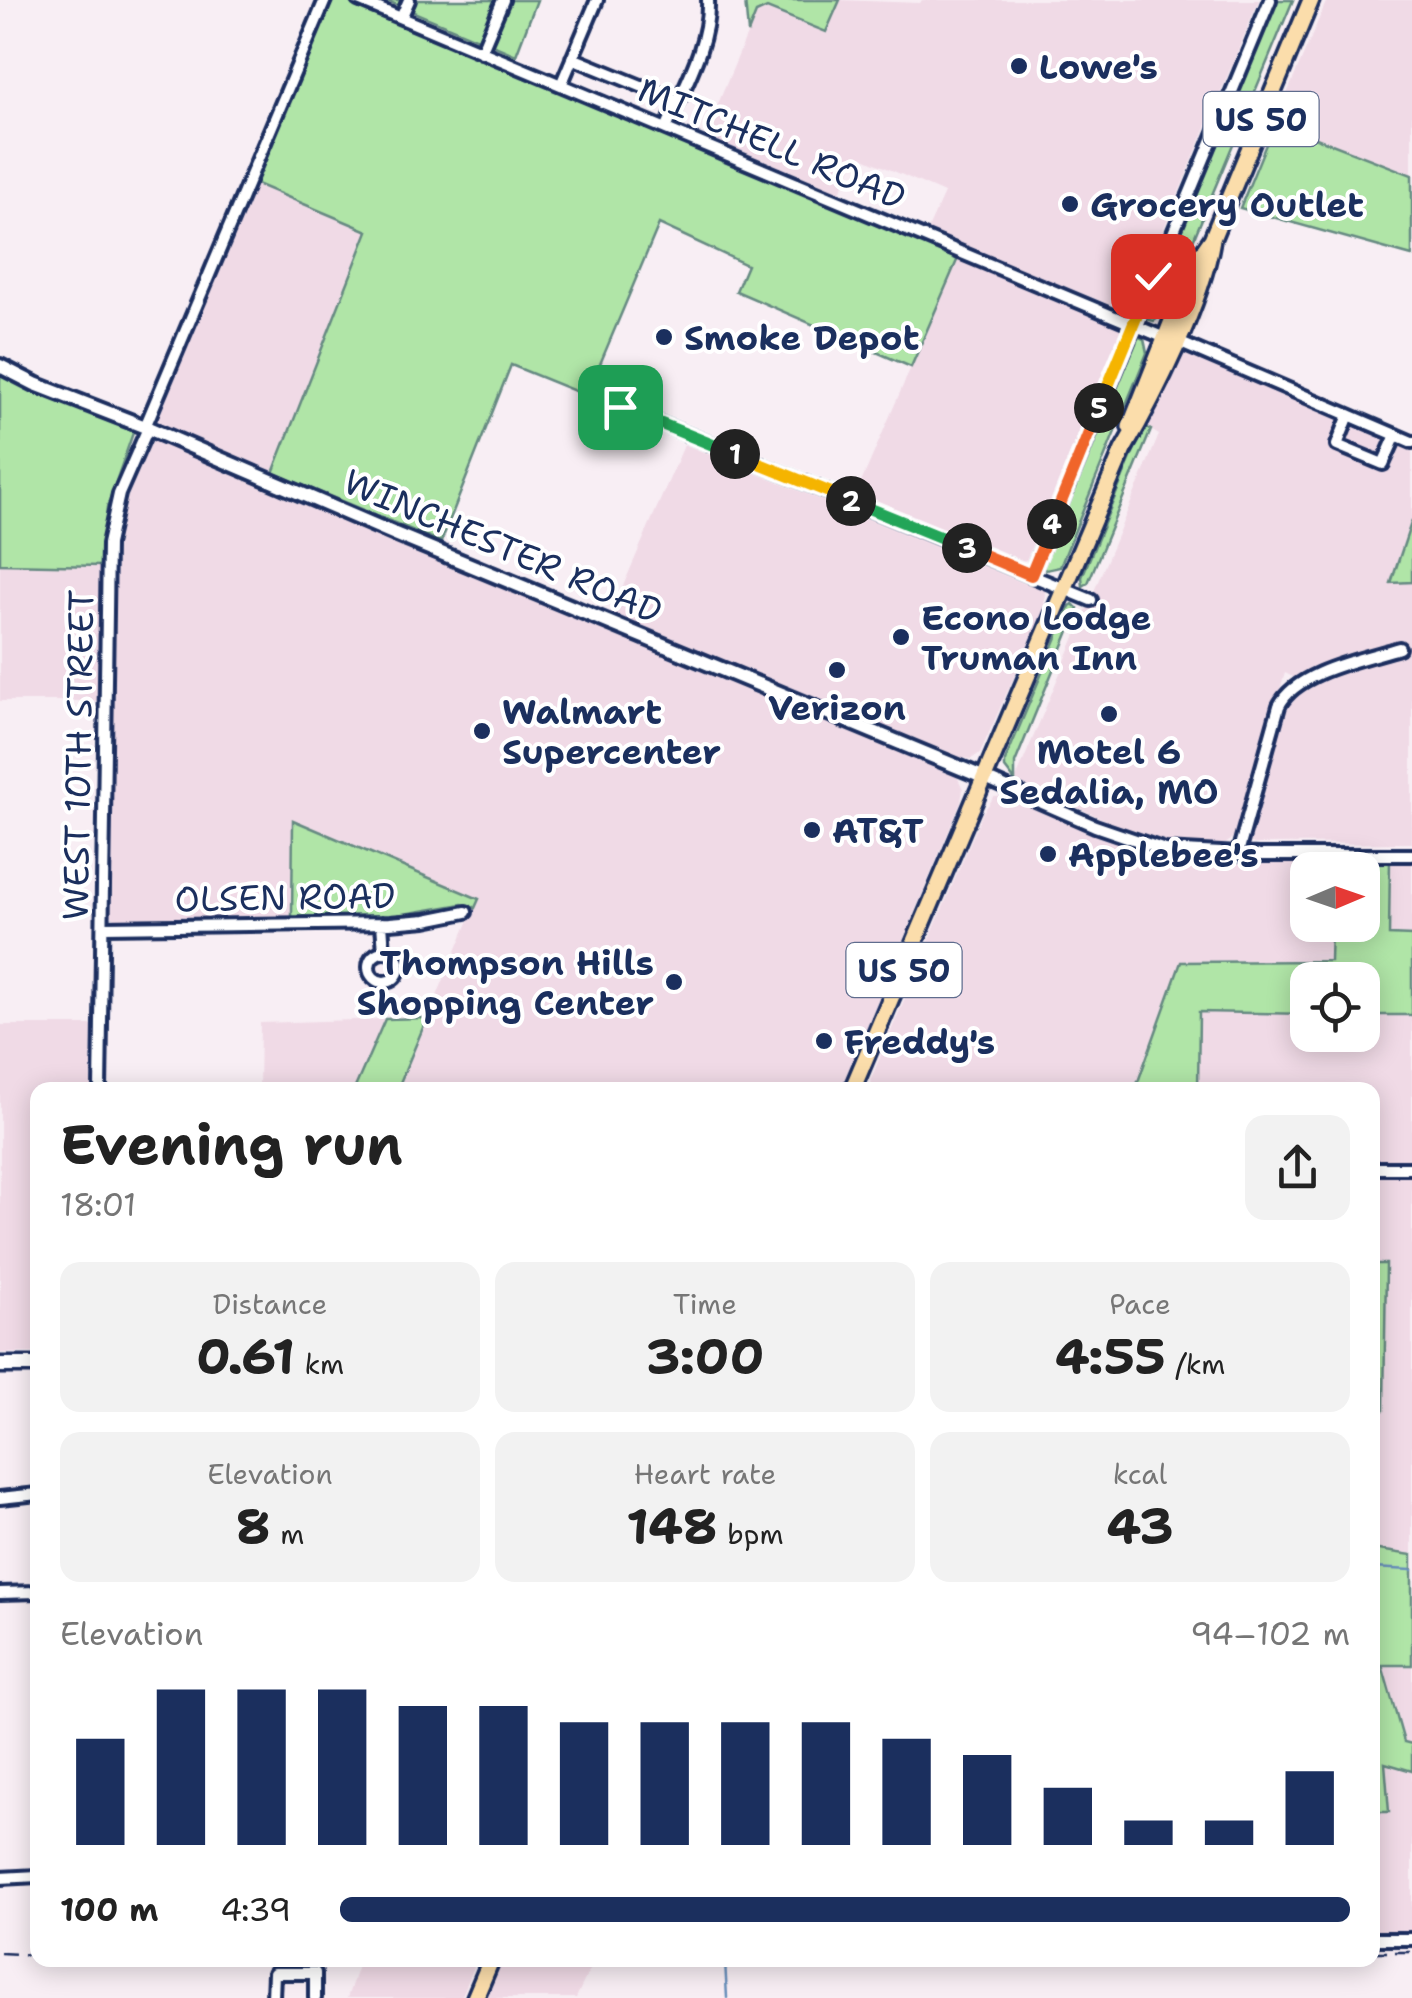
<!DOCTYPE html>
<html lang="en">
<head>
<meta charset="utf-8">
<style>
	body { margin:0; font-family:"Shantell Sans",sans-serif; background:#f2f2f2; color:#222; height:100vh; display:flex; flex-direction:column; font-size:38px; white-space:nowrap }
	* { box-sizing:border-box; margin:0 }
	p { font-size:32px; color:#767676 }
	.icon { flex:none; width:55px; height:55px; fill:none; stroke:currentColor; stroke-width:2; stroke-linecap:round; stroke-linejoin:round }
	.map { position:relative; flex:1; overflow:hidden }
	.panel { position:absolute; left:30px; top:1082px; width:1350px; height:885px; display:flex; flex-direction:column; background:#fff; border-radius:20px; box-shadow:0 5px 25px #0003 }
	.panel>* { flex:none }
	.needle { width:65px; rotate:88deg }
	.buttons { position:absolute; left:1290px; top:852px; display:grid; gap:20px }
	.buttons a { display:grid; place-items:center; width:90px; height:90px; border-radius:20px; background:#fff; box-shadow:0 5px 25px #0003; font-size:50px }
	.pin { position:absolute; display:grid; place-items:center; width:85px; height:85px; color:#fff; margin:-42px; border-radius:20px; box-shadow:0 5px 15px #0006 }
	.km { position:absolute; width:50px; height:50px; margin:-25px; border-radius:50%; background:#222; color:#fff; font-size:28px; line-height:50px; text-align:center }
	.round { display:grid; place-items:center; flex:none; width:105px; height:105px; border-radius:20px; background:#f2f2f2 }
	.head { display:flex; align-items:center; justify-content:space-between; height:170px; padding:0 30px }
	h1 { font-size:55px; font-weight:700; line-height:75px }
	.figures { display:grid; grid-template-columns:repeat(3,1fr); gap:15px; height:170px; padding:10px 30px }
	.figures div { display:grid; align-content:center; border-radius:20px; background:#f2f2f2; text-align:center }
	.figures b { font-size:50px; font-weight:700 }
	.figures small { font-size:28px; font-weight:400 }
	.figures p { font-size:28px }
	.chart { height:280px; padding:20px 30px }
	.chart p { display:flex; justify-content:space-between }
	.chart svg { width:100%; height:180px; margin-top:10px; stroke:#1b2f5e; stroke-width:6 }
	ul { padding:0 30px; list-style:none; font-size:32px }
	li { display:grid; grid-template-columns:160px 120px 1fr; align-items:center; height:75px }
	li i { height:25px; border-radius:12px; background:#1b2f5e }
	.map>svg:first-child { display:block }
	.built { fill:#f0dae6 }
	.green { fill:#b0e5a7; stroke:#668a82; stroke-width:2.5 }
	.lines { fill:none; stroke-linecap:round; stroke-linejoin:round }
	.stream { stroke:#688fbb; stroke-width:2.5 }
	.minor-casing { stroke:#1b2f5e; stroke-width:18 }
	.tertiary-casing { stroke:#1b2f5e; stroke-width:20 }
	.secondary-casing { stroke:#1b2f5e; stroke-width:21 }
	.trunk-casing { stroke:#1b2f5e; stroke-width:22 }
	.minor { stroke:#fff; stroke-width:10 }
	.tertiary { stroke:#fff; stroke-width:12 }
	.secondary { stroke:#fff; stroke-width:14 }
	.trunk { stroke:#fbddab; stroke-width:15 }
	.rail { stroke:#1b2f5e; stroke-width:2.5; stroke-dasharray:15 8; stroke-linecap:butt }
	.split-1-casing { stroke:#fff; stroke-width:20 }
	.split-2-casing { stroke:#fff; stroke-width:20 }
	.split-3-casing { stroke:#fff; stroke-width:20 }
	.split-4-casing { stroke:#fff; stroke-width:20 }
	.split-5-casing { stroke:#fff; stroke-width:20 }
	.split-6-casing { stroke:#fff; stroke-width:20 }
	.split-1 { stroke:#22a559; stroke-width:12 }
	.split-2 { stroke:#f5b400; stroke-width:12 }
	.split-3 { stroke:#22a559; stroke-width:12 }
	.split-4 { stroke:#f0652b; stroke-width:12 }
	.split-5 { stroke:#f0652b; stroke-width:12 }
	.split-6 { stroke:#f5b400; stroke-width:12 }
	.poi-dot { fill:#1b2f5e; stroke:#fff; stroke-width:4 }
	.labels { text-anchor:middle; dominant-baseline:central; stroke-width:8; stroke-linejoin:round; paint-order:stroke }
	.shield { fill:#fff; stroke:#5f6d8e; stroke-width:2.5 }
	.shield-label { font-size:32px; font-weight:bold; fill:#1b2f5e }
	.poi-label { font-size:35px; font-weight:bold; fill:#1b2f5e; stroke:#fff; text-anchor:start }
	.street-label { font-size:35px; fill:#1b2f5e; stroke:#fff }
</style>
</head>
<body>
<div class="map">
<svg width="1412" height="1998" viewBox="0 0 1412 1998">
	<rect width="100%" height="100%" fill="#f8eef4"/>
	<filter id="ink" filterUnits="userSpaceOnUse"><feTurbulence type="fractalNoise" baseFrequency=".01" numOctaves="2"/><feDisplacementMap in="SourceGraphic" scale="20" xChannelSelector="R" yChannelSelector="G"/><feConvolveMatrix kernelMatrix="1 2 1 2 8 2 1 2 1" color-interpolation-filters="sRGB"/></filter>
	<g filter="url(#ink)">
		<path class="built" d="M840,0L920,3L922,0H1259L1132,305L1126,310L1118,308L927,231L944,193L857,155L839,195L705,135L756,13L767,8L826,32Z
			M1327,0H1412V175L1275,122Z
			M254,183L369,231L273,473L160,428L157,422L156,416Z
			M959,256L1118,322L1122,330L1027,560L1018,562L857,492Z
			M1178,350L1412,448V520L1391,582H1412V843L1254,844L1247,841L1246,835L1295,678L1285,673L1235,835L1226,844L1182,845L1148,838L1015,781L1159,435L1144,426Z
			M688,436L1039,584L1045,590L1044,610L980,753L971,759L945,756L610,616Z
			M155,440L955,772L963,789L961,802L840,1090H397L478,899L293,821L292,917L115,918L110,915L117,531L122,502L142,449L148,442Z
			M0,564L102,566L100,701H0Z
			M1012,796L1159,854L1331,857V870H1308V925H1331L1330,961L1181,962L1134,1090H874L870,1081L983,812L994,797Z
			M1390,857H1412V936H1389Z
			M1199,1012L1307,1014L1308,1035H1362L1363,1015H1412V1159H1373L1372,1090H1198Z
			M385,1019L354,1090H259L260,1023Z
			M0,1025H92L91,1090H38L37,1353H0Z
			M1372,1172L1412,1173V1555L1373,1549L1372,1410H1383L1385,1264H1373Z
			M1382,1664L1412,1665V1744L1404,1743Z
			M1385,1762L1412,1771V1930H1373V1812H1389Z
			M360,1960H477L461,1998H347Z
			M594,1960L576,1998H486L502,1961Z"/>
		<path class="green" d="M331,0H347L959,256L911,367L736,291L747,265L659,224L592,383L625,397L619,409L511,365L441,542L273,473L368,231L254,183Z
			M385,0H537L516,55Z
			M745,0H840L826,32L767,8L756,13L748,33Z
			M1271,0H1293L1162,315L1154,321L1146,319L1143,312Z
			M1275,122L1412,175V256L1240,208Z
			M1137,336L1144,339L1147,353L1060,567L1046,570L1040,566L1132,337Z
			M0,373L129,427L133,433L107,507L102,566L0,564Z
			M1144,426L1151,430L1088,583L1083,586L1082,577Z
			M1412,520V582L1391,583Z
			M1073,604L1078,609L1015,763V781L1005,768V761L1070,606Z
			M293,820L479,899L475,908L462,904L386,917H292Z
			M1331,857H1390L1389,935L1412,936V1015H1363L1362,980H1308L1307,1014L1199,1012L1198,1090H1135L1181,962L1330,961L1331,925H1362V870H1331Z
			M427,1018L397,1090H354L385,1019Z
			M1373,1264H1386L1384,1410H1373Z
			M1372,1549L1412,1555V1665H1382L1404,1742L1412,1744V1771L1385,1763L1389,1812H1373Z"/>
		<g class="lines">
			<path class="stream" d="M1372,1568L1412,1570
				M725,1960L727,1998"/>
			<defs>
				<path id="minor" d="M358,0L1165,338
					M401,18L409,0
					M481,52L503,0
					M572,58L678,101
					M561,85L597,0
					M666,129C683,88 710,45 708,0
					M1176,341L1412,442
					M606,401L1091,600
					M1349,415L1337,445L1383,464L1396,435
					M145,427L325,0
					M1031,575L1270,0
					M985,778L1095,826L1165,850L1258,855H1412
					M1238,853L1279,706C1296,671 1364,659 1399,648
					M382,923L384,952
					M104,927L390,923L426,920L466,912
					M369 967a15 15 0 1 1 30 0a15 15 0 1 1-30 0Z
					M100,1090L108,544L119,494L148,428
					M1372,1168H1412
					M0,1498L38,1494
					M0,1593L38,1592
					M0,1878L38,1876
					M1372,1939H1412
					M273,1998L274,1973H315V1998"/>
				<path id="tertiary" d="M0,366L35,384L148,428L395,534L985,778"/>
				<path id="secondary" d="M0,1365H38"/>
				<path id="trunk" d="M1130,427L1195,263L1212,239L1311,0
					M852,1090L1123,450C1155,395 1202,301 1212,239
					M475,1998L491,1960"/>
			</defs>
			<use href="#minor" class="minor-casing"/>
			<use href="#tertiary" class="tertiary-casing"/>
			<use href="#secondary" class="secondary-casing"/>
			<use href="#trunk" class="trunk-casing"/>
			<use href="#minor" class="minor"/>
			<use href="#tertiary" class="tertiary"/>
			<use href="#secondary" class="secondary"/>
			<use href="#trunk" class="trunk"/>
			<path class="rail" d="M1372,1952H1412
				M0,1953L38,1955"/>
		</g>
	</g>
	<g class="lines" filter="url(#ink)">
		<defs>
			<path id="split-1" d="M620,407L735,454"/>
			<path id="split-2" d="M735,454L851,501"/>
			<path id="split-3" d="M851,501L967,548"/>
			<path id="split-4" d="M967,548L1031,575L1052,524"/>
			<path id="split-5" d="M1052,524L1099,408"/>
			<path id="split-6" d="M1099,408L1153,276"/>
		</defs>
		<use href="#split-1" class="split-1-casing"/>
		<use href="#split-2" class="split-2-casing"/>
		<use href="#split-3" class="split-3-casing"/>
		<use href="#split-4" class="split-4-casing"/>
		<use href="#split-5" class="split-5-casing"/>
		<use href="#split-6" class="split-6-casing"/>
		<use href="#split-1" class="split-1"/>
		<use href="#split-2" class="split-2"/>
		<use href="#split-3" class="split-3"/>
		<use href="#split-4" class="split-4"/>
		<use href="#split-5" class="split-5"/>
		<use href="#split-6" class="split-6"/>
	</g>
	<g class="poi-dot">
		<circle cx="1019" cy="66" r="10"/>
		<circle cx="1070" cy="204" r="10"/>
		<circle cx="664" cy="337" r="10"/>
		<circle cx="901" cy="637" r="10"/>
		<circle cx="837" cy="670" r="10"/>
		<circle cx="1109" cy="714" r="10"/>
		<circle cx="482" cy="731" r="10"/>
		<circle cx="812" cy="830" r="10"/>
		<circle cx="1048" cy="854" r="10"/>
		<circle cx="674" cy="982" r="10"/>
		<circle cx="824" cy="1041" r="10"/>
	</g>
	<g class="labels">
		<g class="shield">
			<rect x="1203.5" y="92" width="115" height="54" rx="8"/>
			<rect x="846.5" y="943" width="115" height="54" rx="8"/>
		</g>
		<g class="shield-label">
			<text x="1261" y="119">US 50</text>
			<text x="904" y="970">US 50</text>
		</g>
		<g class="poi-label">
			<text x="1039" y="66">Lowe's</text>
			<text x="1090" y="204">Grocery Outlet</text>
			<text x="684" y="337">Smoke Depot</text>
			<text x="921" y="617">Econo Lodge<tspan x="921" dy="40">Truman Inn</tspan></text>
			<text x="837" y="707" text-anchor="middle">Verizon</text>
			<text x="502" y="711">Walmart<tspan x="502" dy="40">Supercenter</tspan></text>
			<text x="1109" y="751" text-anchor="middle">Motel 6<tspan x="1109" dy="40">Sedalia, MO</tspan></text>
			<text x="832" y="830">AT&amp;T</text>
			<text x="1068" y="854">Applebee's</text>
			<text x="654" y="962" text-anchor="end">Thompson Hills<tspan x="654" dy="40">Shopping Center</tspan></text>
			<text x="844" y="1041">Freddy's</text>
		</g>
		<g class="street-label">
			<text transform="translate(772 143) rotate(23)">MITCHELL ROAD</text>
			<text transform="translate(503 546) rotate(23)">WINCHESTER ROAD</text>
			<text transform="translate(78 755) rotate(-89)">WEST 10TH STREET</text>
			<text transform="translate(285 897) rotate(-1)">OLSEN ROAD</text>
		</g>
	</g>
</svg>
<div class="buttons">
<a><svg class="needle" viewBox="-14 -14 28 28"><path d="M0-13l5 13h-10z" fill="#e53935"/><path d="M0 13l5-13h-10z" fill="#767676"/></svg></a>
<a><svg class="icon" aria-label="locate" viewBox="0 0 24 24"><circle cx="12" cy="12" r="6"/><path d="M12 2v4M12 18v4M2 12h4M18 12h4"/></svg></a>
</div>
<div class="pin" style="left:620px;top:407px;background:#1e9e55"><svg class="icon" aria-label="arrive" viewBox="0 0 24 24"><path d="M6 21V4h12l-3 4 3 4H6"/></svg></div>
<div class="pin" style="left:1153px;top:276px;background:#d93025"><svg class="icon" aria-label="check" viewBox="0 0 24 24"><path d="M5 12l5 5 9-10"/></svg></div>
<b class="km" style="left:735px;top:454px">1</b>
<b class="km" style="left:851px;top:501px">2</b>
<b class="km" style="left:967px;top:548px">3</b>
<b class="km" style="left:1052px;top:524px">4</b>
<b class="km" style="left:1099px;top:408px">5</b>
<section class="panel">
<div class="head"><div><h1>Evening run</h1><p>18:01</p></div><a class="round"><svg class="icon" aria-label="share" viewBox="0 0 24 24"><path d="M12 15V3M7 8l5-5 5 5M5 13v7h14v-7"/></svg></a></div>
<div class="figures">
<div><p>Distance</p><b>0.61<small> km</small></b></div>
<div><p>Time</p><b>3:00</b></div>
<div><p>Pace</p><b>4:55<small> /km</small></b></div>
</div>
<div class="figures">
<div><p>Elevation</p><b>8<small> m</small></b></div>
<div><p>Heart rate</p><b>148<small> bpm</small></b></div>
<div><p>kcal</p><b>43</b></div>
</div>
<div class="chart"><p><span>Elevation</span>94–102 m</p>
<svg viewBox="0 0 160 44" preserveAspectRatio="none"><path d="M5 44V18M15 44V6M25 44V6M35 44V6M45 44V10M55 44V10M65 44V14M75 44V14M85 44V14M95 44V14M105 44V18M115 44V22M125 44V30M135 44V38M145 44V38M155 44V26"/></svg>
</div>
<ul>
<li><b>100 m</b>4:39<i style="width:100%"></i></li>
</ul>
</section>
</div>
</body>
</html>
